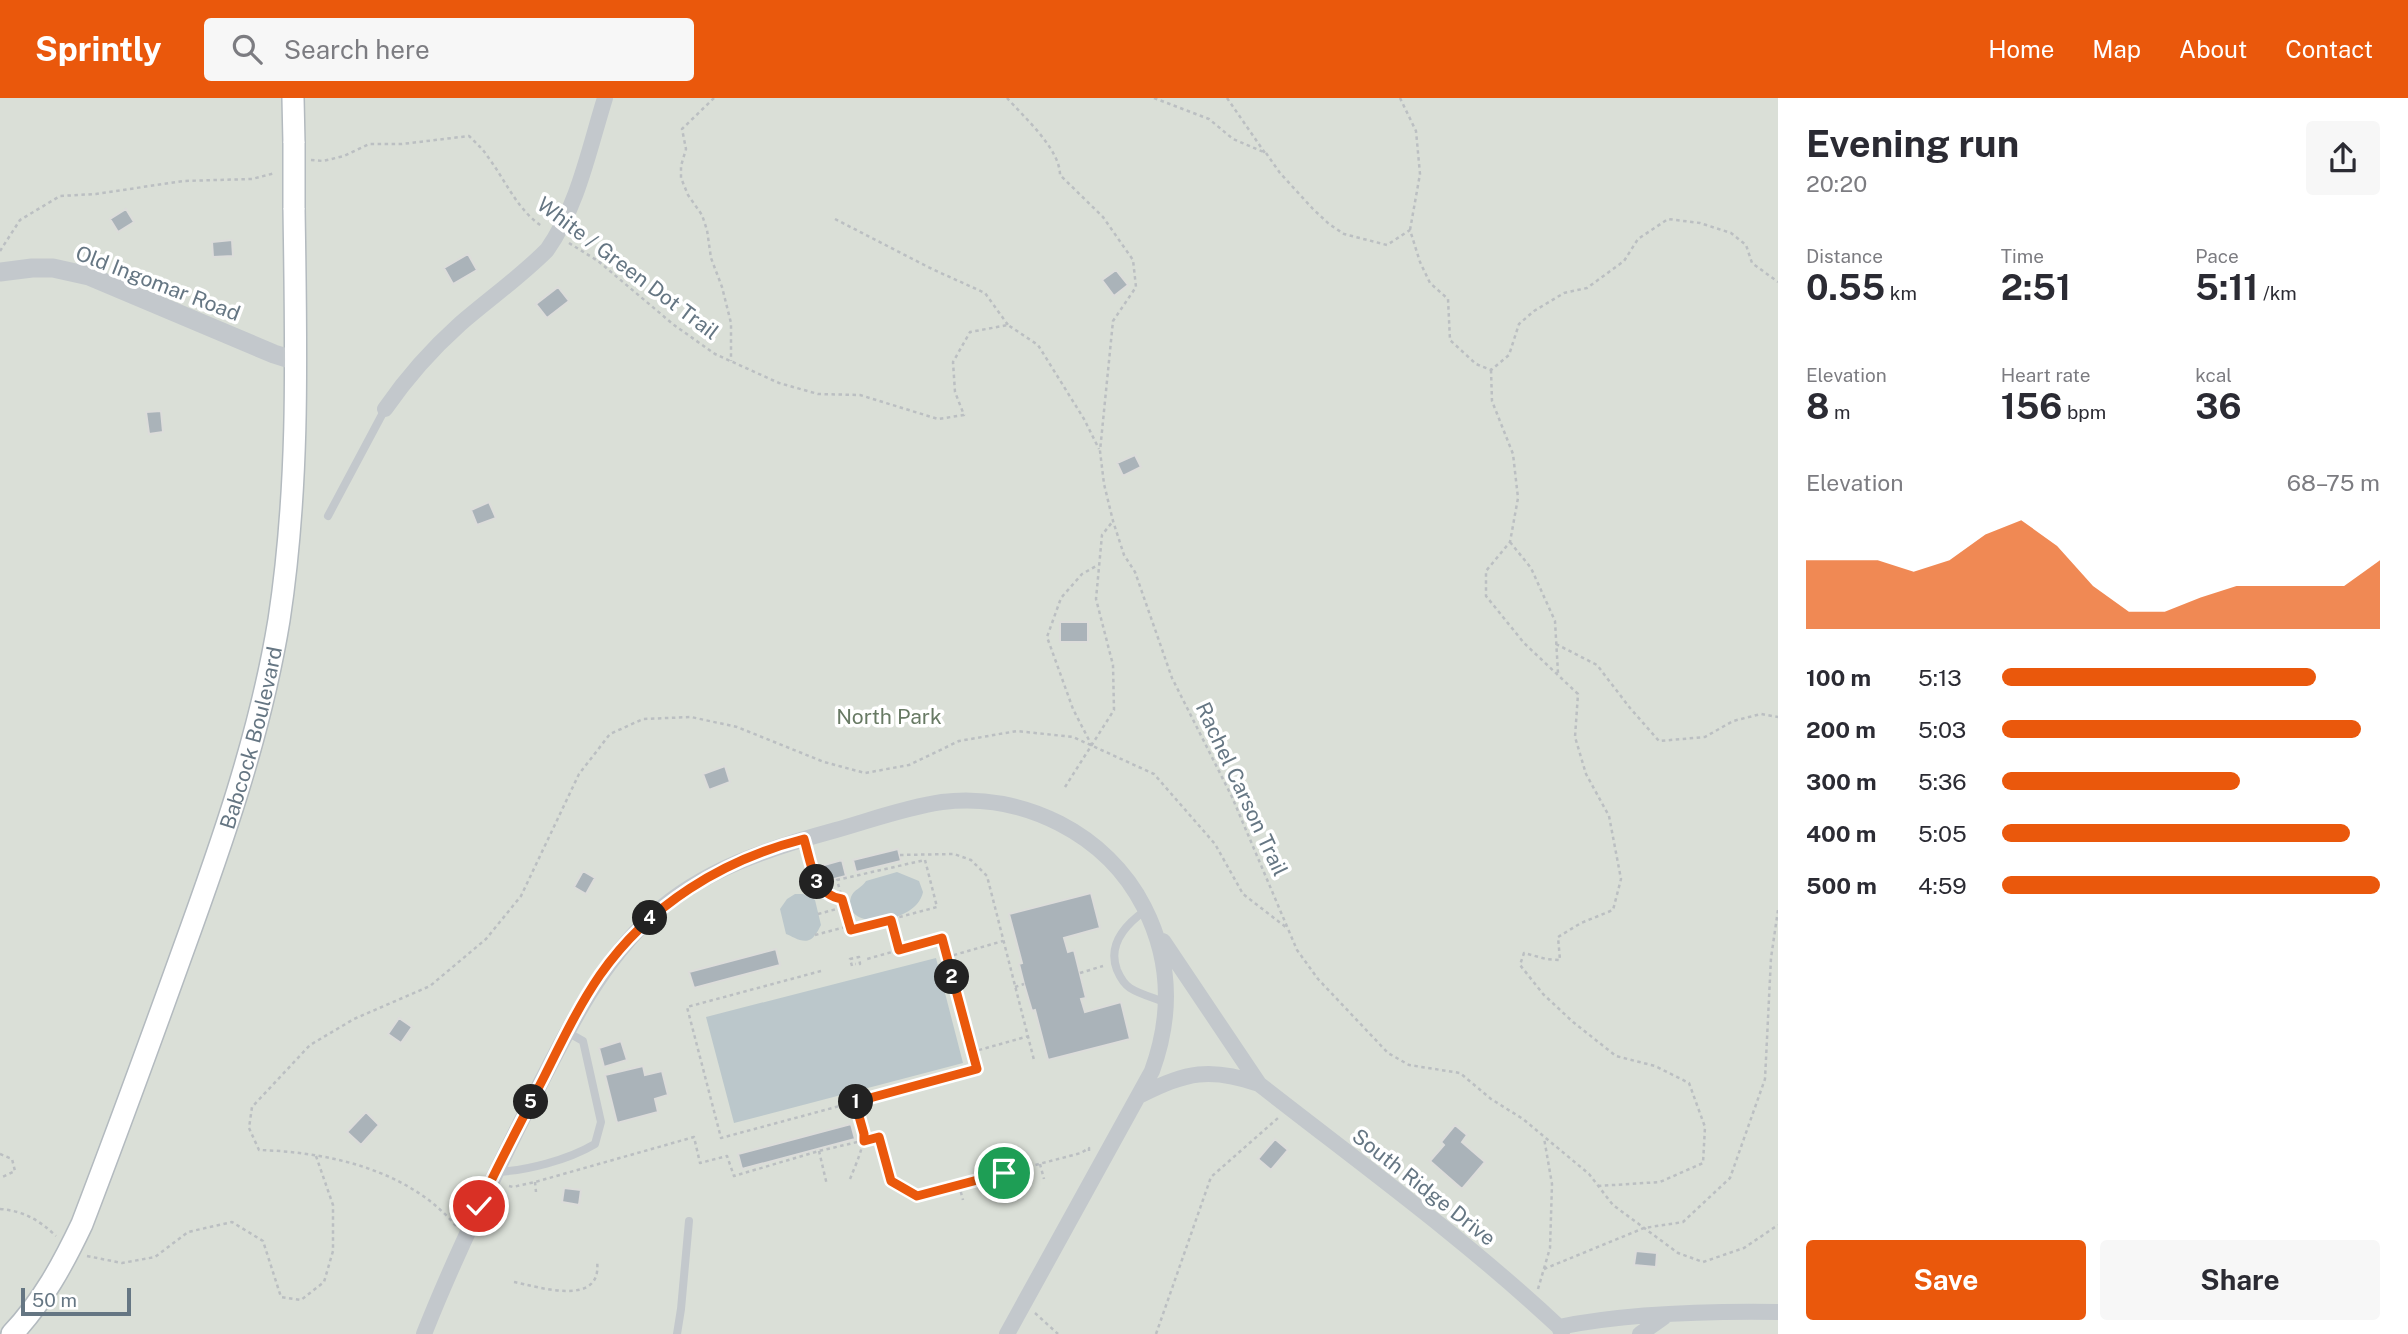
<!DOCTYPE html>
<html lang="en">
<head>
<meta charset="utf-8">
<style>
	body { margin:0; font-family:"Public Sans",sans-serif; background:#f7f7f7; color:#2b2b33; height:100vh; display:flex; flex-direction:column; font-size:26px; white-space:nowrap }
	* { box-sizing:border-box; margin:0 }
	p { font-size:23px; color:#7c7c81 }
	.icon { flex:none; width:38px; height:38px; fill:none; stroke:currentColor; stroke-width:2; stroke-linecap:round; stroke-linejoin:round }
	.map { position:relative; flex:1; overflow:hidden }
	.panel { display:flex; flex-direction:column; background:#fff; width:630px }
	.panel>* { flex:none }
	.scale { position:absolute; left:21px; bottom:18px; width:110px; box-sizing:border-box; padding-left:7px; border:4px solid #657683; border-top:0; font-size:19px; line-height:24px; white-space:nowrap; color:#657683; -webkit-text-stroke:5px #fff; paint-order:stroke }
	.pin { position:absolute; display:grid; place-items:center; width:60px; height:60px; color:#fff; margin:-30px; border:4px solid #fff; border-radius:50%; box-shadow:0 2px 7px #0007 }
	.km { position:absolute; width:35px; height:35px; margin:-18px; border-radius:50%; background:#222; color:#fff; font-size:19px; line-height:35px; text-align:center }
	.round { display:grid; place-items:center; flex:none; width:74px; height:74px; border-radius:7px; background:#f7f7f7 }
	.head { display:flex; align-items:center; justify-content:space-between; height:119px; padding:0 28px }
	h1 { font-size:38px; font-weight:700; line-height:52px }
	.stats { display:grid; grid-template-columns:repeat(3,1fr); gap:10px; height:119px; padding:7px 28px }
	.stats div { display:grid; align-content:center }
	.stats b { font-size:35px; font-weight:700 }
	.stats small { font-size:19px; font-weight:400 }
	.stats p { font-size:19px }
	.chart { height:196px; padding:14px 28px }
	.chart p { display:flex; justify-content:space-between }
	.chart svg { width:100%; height:126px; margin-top:7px; fill:#ea580c; opacity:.7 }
	.primary-button { display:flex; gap:14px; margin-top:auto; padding:14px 28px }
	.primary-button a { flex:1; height:80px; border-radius:7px; background:#ea580c; color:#fff; font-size:28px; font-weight:700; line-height:80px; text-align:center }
	.primary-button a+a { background:#f7f7f7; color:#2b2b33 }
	ul { padding:0 28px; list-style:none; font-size:23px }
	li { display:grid; grid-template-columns:112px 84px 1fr; align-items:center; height:52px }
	li i { height:18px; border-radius:9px; background:#ea580c }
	header { display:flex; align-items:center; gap:42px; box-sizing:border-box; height:98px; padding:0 35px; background:#ea580c; color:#fff }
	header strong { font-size:33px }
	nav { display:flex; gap:38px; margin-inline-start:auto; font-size:24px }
	.search { width:490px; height:63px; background:#f7f7f7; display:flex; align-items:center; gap:18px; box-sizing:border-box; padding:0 24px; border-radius:7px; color:#7c7c81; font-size:26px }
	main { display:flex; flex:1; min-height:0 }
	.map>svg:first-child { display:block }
	.green { fill:#dadfd7 }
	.water { fill:#bbc7cb }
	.building { fill:#aab3b9; stroke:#dcdcda; stroke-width:2 }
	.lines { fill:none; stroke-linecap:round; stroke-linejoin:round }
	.secondary-casing { stroke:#b3babf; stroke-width:24 }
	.path { stroke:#bbbfc2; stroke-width:2.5; stroke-dasharray:3.5 3.5; stroke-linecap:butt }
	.service { stroke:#c3c8cc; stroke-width:8 }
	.minor { stroke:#c3c8cc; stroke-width:16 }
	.tertiary { stroke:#c3c8cc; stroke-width:19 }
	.secondary { stroke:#fff; stroke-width:21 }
	.secondary-bridge-casing { stroke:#b3babf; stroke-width:24; stroke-linecap:butt }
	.secondary-bridge { stroke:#fff; stroke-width:21 }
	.route-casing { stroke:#fff; stroke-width:14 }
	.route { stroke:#ea580c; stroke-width:9 }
	.labels { text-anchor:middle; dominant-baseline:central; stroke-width:7; stroke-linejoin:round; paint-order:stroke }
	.street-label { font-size:21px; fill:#657683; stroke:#fff }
	.park-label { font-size:21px; fill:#687a64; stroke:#fff }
</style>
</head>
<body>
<header>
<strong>Sprintly</strong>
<div class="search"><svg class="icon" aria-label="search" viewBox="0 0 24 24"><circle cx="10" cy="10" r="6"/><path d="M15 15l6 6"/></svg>Search here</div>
<nav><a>Home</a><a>Map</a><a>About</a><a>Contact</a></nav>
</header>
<main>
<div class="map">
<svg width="1778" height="1236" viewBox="0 0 1778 1236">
	<rect width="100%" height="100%" fill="#fafaf8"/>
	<path class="green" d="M0,0H1778V1236H0Z"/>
	<path class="water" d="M897,774L919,783L923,794C917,827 840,834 851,799C854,791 862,790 866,783Z
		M795,796H803L815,802L821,827C819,830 818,834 815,837C807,849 794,839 786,836L780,811L787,801Z
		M936,860L963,965L734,1025L706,919Z"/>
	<path class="building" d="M126,111L134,124L118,134L110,121Z
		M232,142L233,158L213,159L212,144Z
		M468,156L477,172L453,186L444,170Z
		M1116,172L1128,187L1114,198L1102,182Z
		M558,189L569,203L547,220L536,206Z
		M161,313L163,334L149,336L146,314Z
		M1135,357L1141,369L1123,378L1117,365Z
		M489,404L496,420L477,427L471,412Z
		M1060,524H1088V544H1060Z
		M725,668L730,684L709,692L703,676Z
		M898,751L901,763L856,774L853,762Z
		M842,762L846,778L822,784L817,769Z
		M583,773L595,780L586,796L574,789Z
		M1091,795L1100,830L1064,840L1068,854L1074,852L1086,900L1081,901L1085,914L1121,904L1130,941L1048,962L1035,912L1032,913L1024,886L1019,866L1022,865L1009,816Z
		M776,851L780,867L694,890L689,874Z
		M399,920L412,929L401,945L388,936Z
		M621,943L627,962L604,969L599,950Z
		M643,968L645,977L662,973L668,997L655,1001L658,1014L617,1025L605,977Z
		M366,1014L379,1027L361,1047L347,1034Z
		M851,1026L855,1041L742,1071L738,1056Z
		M1455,1027L1467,1037L1462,1044L1485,1064L1462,1091L1430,1063L1444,1047L1441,1044Z
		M1275,1041L1288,1052L1271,1072L1258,1061Z
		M564,1090L581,1092L579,1107L562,1104Z
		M1636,1153L1657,1155L1656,1169L1634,1167Z"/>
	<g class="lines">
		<defs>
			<g id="secondary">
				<path d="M293,0L294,45"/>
				<path id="s1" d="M12,1236C43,1203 63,1166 82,1126C116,1037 149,947 181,858C221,748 260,638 279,522C300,385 296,248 294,110"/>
			</g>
		</defs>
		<use href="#secondary" class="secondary-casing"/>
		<path class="path" d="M714,0L682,31L686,51L681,68V80L688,97L702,117L707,132L711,160L722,189L731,225V263
			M1007,0C1024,19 1060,51 1060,77L1103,119L1133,162L1136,189L1113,223L1100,353L1104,386L1113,423L1124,457L1135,474L1172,580L1232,699L1297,852L1318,881L1388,955L1409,967L1460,975L1491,1001L1523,1021L1589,1076L1613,1107L1678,1155L1703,1164L1744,1150L1778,1127
			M1154,0L1209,21L1233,41L1266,55L1280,75L1313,111L1329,126L1344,136L1387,147L1410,132L1420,164L1430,185L1448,201L1450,242L1476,266L1491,272L1509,257L1519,226L1534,213L1564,195L1587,190L1624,163L1638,141L1668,121L1700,125L1731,135L1746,147L1752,165L1778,184
			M1227,0L1265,55
			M1400,0L1416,33L1420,76L1410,132
			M311,62L323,63L344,58L369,46H402L469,38C476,45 483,51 488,59C506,83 517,112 543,129
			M835,121L932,171L985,195L1008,227
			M569,145L598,163L674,227L715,256L779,285L818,296L860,297L938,321L964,317L955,294L953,264L970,234L1008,227L1038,247L1084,321L1099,351
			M0,153L20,122L60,98L96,96L183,83L252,81L275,75
			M1491,272L1492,303L1513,356L1518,400L1510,444L1486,473V498L1524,545L1578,596L1575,639L1586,676L1609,718L1621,781L1613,812L1581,825L1558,839L1560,862L1546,861L1524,855L1520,867L1543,896L1573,924L1616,958L1655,968L1689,985L1705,1029L1703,1065L1660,1084L1598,1088
			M1510,444L1531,470L1555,523L1558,575
			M1556,546L1597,567L1630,610L1659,643L1705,639L1733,623L1761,616L1778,619
			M1092,648L1073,611L1047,539L1061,500L1082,476L1098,467
			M1065,689L1114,612L1113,567L1096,501L1102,437L1113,423
			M900,757L954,756L971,762L987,778L1034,962
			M925,762L937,809L851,832L837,782Z
			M822,792L830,797L842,801
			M818,816L844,809
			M891,822L899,852
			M815,837L849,828
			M947,859L1003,843
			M852,868L850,861L859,859L860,866H855
			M821,873L687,909L721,1040L977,971L942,840L867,861
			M1080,875L1103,868
			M1015,889L1024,886
			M972,954L1029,938
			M819,1053L827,1087
			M0,1056L12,1061L15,1073L0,1080
			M1040,1066L1044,1081
			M1004,1075L1008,1090
			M850,1081C865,1044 867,1043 855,1005
			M535,1084L536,1094
			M959,1087L963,1102
			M509,1088L513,1089L535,1084L694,1039L700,1065L727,1058L734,1078L819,1053L879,1039L891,1083L917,1098L1081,1055L1089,1050V1054
			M0,1111C24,1113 39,1122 56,1138
			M456,1128C409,1072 329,1054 259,1052L249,1030L252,1009L310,947L354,921L430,888L486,841L521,798L579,676L610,636L643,621L691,619L737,629L824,664L865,675L909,667L959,643L1017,633L1073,639L1154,676L1215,746L1243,796L1287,830
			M87,1158L122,1165L155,1159L188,1134L232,1124L263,1143L281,1199L301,1202L324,1184L333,1153V1107L316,1058
			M1544,1171L1644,1130L1683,1124L1730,1080L1765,981L1771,860L1778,812
			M514,1184C539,1189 603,1210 597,1163
			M1538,1191L1550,1150L1552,1086L1544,1040
			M1035,1215L1058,1236
			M1156,1236L1211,1079L1278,1020"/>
		<path class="service" d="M328,418L385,311
			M804,741L817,784
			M1146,812C1126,826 1107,846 1117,872C1120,879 1124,886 1130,890C1141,897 1155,900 1167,905
			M495,1074C526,1073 568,1062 595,1046L601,1024L583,943L567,934
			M677,1236L681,1211L689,1123"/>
		<path class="minor" d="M385,311C407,279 431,252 460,226C489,201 520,179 547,152C578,108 589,51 605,0
			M1163,843L1259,986
			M1141,997C1185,974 1211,969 1259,986C1360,1065 1465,1141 1559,1229
			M424,1236C456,1155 494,1077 533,1000C567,934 597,869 652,818C703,771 770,750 836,732C871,722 907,709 942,704C1023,694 1107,736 1144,809C1171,862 1172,918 1152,973L1007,1236
			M1562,1236L1559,1229C1628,1215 1707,1213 1778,1214
			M1640,1236L1664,1219"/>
		<path class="tertiary" d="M0,174L32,170H53L89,178L274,256L296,263"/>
		<use href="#secondary" class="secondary"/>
		<defs>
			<path id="secondary-bridge" d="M294,45V110"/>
		</defs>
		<use href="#secondary-bridge" class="secondary-bridge-casing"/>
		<use href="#secondary-bridge" class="secondary-bridge"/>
	</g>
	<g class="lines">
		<defs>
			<path id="route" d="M479,1108C499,1065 522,1022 544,979C561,945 578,909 600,877C649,807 722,762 804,741C811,764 813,797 842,801L851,832L891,822L899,852L942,840L977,971L855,1004L864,1036V1043L879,1039L891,1083L917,1098L1004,1075"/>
		</defs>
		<use href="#route" class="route-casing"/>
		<use href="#route" class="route"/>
	</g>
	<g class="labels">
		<g class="street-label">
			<text transform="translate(628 170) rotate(37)">White / Green Dot Trail</text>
			<text transform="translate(158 185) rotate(21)">Old Ingomar Road</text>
			<text stroke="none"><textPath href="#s1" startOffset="646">Babcock Boulevard</textPath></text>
			<text transform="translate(1242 691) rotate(65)">Rachel Carson Trail</text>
			<text transform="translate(1424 1089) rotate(38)">South Ridge Drive</text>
		</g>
		<g class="park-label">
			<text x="889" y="618">North Park</text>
		</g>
	</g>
</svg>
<div class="scale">50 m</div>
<div class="pin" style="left:1004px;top:1075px;background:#1e9e55"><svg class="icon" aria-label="arrive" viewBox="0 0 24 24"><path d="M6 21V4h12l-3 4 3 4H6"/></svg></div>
<div class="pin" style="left:479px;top:1108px;background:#d93025"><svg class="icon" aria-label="check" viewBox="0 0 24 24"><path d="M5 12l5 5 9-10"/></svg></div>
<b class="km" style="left:856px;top:1004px">1</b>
<b class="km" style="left:952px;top:879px">2</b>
<b class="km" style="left:817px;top:784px">3</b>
<b class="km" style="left:650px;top:820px">4</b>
<b class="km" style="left:531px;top:1004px">5</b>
</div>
<section class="panel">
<div class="head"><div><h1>Evening run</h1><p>20:20</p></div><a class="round"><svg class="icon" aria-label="share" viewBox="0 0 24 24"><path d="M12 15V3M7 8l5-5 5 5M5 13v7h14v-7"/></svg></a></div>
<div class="stats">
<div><p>Distance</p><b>0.55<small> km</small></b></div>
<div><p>Time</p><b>2:51</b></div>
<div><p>Pace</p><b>5:11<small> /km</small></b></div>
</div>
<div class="stats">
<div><p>Elevation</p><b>8<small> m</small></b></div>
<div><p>Heart rate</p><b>156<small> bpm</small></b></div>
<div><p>kcal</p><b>36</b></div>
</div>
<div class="chart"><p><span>Elevation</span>68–75 m</p>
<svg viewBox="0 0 160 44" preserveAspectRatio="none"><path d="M0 44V20L10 20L20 20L30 24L40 20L50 11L60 6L70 15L80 29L90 38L100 38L110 33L120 29L130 29L140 29L150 29L160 20V44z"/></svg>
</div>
<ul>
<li><b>100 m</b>5:13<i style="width:83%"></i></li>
<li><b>200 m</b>5:03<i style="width:95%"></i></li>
<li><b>300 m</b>5:36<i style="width:63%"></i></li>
<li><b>400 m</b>5:05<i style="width:92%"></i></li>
<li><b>500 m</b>4:59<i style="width:100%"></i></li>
</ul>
<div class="primary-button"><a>Save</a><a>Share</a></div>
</section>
</main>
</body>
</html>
